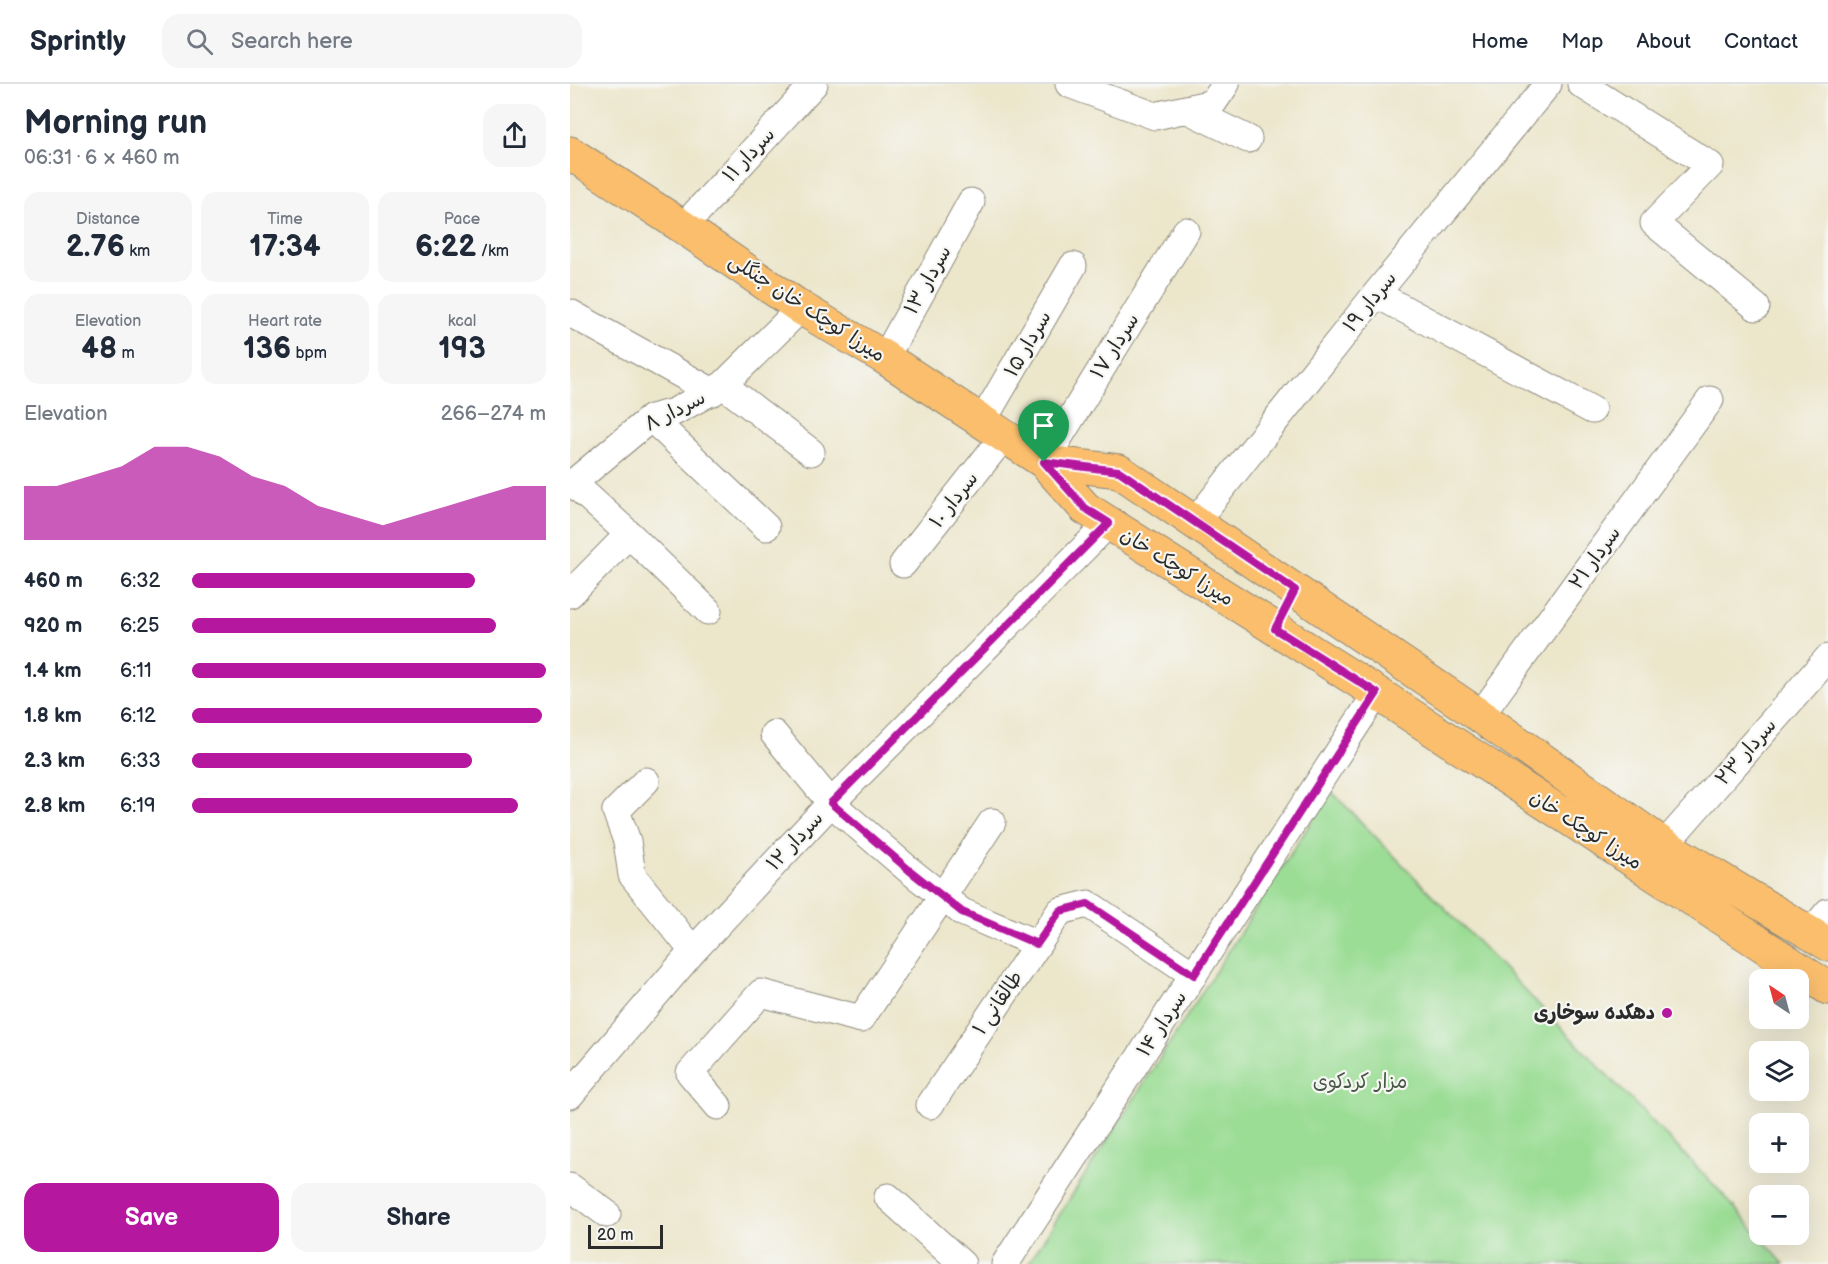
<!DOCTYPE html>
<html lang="en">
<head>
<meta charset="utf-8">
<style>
	body { margin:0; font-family:"Balsamiq Sans","Playpen Sans Arabic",sans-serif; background:#f6f6f7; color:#1f2937; height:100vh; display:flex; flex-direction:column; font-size:22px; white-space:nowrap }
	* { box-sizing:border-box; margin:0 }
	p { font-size:20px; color:#747a83 }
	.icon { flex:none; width:33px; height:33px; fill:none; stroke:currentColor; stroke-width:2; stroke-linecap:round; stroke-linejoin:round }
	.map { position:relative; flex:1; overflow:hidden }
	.panel { display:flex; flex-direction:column; background:#fff; width:570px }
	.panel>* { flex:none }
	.needle { width:39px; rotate:324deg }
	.tools { position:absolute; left:1179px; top:885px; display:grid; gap:12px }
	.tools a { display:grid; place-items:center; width:60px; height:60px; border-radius:12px; background:#fff; box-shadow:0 6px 24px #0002; font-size:30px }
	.scale { position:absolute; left:18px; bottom:15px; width:75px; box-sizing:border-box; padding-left:6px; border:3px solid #2b2b2b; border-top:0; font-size:16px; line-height:21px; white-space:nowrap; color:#2b2b2b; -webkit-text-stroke:4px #f6f6f2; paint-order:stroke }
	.pin { position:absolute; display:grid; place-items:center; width:51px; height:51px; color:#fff; margin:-62px -26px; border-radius:50% 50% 50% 0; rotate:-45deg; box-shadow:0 0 6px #0007 }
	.pin .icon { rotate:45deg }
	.round { display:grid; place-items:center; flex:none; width:63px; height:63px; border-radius:18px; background:#f6f6f7 }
	.headline { display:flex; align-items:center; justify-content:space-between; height:102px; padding:0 24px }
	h1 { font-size:33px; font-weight:600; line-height:45px }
	.figures { display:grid; grid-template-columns:repeat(3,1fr); gap:9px; height:102px; padding:6px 24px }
	.figures div { display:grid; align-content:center; border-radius:15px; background:#f6f6f7; text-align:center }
	.figures b { font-size:30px; font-weight:600 }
	.figures small { font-size:16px; font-weight:400 }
	.figures p { font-size:16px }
	.chart { height:168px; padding:12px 24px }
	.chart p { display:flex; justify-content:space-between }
	.chart svg { width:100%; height:108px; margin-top:6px; fill:#b5179e; opacity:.7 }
	.primary-button { display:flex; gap:12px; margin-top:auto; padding:12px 24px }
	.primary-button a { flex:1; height:69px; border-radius:18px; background:#b5179e; color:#fff; font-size:24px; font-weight:600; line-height:69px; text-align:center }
	.primary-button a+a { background:#f6f6f7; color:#1f2937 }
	ul { padding:0 24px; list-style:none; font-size:20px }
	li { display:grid; grid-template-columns:96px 72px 1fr; align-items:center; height:45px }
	li i { height:15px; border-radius:8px; background:#b5179e }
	header { display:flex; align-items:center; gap:36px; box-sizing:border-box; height:84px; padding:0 30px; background:#fff; border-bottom:2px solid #e0e1e3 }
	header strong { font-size:28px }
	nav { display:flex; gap:33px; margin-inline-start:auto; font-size:21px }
	.search { width:420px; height:54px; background:#f6f6f7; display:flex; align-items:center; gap:15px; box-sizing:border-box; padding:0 21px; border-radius:18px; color:#747a83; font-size:22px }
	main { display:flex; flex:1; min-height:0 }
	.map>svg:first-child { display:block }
	.green { fill:#9bdd95; stroke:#638460; stroke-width:1.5 }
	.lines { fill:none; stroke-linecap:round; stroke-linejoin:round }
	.minor-casing { stroke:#8c887b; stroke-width:29 }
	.major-casing { stroke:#8c887b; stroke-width:35 }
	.minor { stroke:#fff; stroke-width:27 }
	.major { stroke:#fabe6d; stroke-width:33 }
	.route-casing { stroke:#fff; stroke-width:12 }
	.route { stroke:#b5179e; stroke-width:8 }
	.poi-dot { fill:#b5179e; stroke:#f6f6f2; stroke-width:2 }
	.labels { text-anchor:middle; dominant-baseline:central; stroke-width:4.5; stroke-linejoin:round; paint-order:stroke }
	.street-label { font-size:20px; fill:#2b2b2b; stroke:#f6f6f2 }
	.poi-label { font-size:20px; font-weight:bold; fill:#2b2b2b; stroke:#f6f6f2; text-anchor:end }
	.park-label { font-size:20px; fill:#475846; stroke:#f6f6f2 }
</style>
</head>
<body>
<header>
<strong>Sprintly</strong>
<div class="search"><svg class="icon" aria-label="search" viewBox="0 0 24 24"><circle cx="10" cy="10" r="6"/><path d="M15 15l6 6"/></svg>Search here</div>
<nav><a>Home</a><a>Map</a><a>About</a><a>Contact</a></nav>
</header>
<main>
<section class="panel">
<div class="headline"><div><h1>Morning run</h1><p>06:31 · 6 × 460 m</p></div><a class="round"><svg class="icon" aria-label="share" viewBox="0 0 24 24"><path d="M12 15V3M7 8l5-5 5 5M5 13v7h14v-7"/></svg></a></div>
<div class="figures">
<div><p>Distance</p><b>2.76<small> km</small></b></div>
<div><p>Time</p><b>17:34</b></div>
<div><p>Pace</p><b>6:22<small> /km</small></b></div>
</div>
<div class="figures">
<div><p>Elevation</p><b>48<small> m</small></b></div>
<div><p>Heart rate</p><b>136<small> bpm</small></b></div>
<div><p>kcal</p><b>193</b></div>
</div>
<div class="chart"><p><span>Elevation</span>266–274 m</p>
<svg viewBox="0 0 160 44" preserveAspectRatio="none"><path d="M0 44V22L10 22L20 18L30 14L40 6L50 6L60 10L70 18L80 22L90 30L100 34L110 38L120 34L130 30L140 26L150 22L160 22V44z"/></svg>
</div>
<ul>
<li><b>460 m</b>6:32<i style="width:80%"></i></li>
<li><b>920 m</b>6:25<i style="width:86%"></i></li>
<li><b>1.4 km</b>6:11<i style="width:100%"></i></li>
<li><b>1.8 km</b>6:12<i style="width:99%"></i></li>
<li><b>2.3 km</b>6:33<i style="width:79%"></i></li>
<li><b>2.8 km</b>6:19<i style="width:92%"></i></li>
</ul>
<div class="primary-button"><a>Save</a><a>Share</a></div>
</section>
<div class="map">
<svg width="1258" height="1180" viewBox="0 0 1258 1180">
	<rect width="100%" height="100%" fill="#f6f6f2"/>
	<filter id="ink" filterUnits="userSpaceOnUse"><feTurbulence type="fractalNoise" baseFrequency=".0167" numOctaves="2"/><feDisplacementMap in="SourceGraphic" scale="12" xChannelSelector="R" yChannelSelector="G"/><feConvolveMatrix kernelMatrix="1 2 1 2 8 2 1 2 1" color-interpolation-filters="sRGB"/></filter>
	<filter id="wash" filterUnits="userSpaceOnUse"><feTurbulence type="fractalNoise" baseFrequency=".008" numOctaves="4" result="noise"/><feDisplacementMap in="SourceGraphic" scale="24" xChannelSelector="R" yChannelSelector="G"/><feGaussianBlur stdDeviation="1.35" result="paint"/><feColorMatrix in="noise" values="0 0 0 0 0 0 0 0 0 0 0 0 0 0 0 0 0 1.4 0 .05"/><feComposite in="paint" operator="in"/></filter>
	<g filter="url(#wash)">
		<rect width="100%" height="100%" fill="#ece6cb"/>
		<path class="green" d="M761,707L1149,1106L1214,1180H458Z"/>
	</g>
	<g filter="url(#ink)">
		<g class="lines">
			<defs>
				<path id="minor" d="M499,0L585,32L643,19L656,0
					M1011,0L1140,81L1084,139L1186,223
					M616,25L678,55
					M113,143L244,0
					M806,210L1022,326
					M0,229L143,308
					M315,274L401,118
					M153,301L241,368
					M81,334L196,443
					M412,338L503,182
					M474,378L616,147
					M0,398L3,399L81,334L104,328L153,301L231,224
					M3,399L59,450L138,527
					M625,438L806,210L978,0
					M333,480L434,352
					M0,510L59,450
					M910,632L1140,316
					M204,650L261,719L339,786L392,828L467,860
					M76,697L46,727L57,757L62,791L123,867
					M1094,761L1258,574
					M1240,850L1258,828
					M0,1011L123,867L261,719L539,439
					M360,1021L490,827L518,820L624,891
					M148,1022L120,989L191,909L291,935L422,738
					M0,1103L37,1130
					M318,1113L392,1180
					M435,1180L807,609"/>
				<path id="major" d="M0,69L113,143L231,224L315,274L474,378L515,424L807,609L1258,904
					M474,378L549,387L910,632L1094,761L1258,860"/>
			</defs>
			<use href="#minor" class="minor-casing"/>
			<use href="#major" class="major-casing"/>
			<use href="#minor" class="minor"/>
			<use href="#major" class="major"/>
		</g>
	</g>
	<g class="lines" filter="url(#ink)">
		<defs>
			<path id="route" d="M474,378L549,387L725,506L705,545L807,609L624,891L518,820L490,827L467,860L392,828L339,786L261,719L539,439L515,424Z"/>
		</defs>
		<use href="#route" class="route-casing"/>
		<use href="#route" class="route"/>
	</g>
	<circle class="poi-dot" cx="1097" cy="929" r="6"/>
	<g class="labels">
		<g class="street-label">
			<text transform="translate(179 71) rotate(-47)">سردار ۱۱</text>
			<text transform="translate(358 196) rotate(-61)">سردار ۱۳</text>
			<text transform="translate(800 218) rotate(-51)">سردار ۱۹</text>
			<text transform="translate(237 224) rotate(33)">میرزا کوچک خان جنگلی</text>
			<text transform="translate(458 260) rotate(-60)">سردار ۱۵</text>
			<text transform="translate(545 262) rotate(-58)">سردار ۱۷</text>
			<text transform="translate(105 327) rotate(-27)">سردار ۸</text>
			<text transform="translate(384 416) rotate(-52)">سردار ۱۰</text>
			<text transform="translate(1025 474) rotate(-54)">سردار ۲۱</text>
			<text transform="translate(607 483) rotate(32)">میرزا کوچک خان</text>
			<text transform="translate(1176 668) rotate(-49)">سردار ۲۳</text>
			<text transform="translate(1016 746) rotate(33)">میرزا کوچک خان</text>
			<text transform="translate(225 757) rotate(-47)">سردار ۱۲</text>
			<text transform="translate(428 919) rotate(-56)">طالقانی ۱</text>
			<text transform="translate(592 940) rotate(-57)">سردار ۱۴</text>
		</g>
		<g class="poi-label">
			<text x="1085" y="929">دهکده سوخاری</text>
		</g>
		<g class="park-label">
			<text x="790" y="998">مزار کردکوی</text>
		</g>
	</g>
</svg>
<div class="tools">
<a><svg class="needle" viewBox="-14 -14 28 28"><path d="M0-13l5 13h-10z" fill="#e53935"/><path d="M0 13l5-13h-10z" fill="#747a83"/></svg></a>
<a><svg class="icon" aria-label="layers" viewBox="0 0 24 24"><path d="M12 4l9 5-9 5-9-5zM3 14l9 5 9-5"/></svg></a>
<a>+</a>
<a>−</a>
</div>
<div class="scale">20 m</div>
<div class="pin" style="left:474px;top:378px;background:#1e9e55"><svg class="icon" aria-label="arrive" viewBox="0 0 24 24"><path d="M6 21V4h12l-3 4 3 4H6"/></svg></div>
</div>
</main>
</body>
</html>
